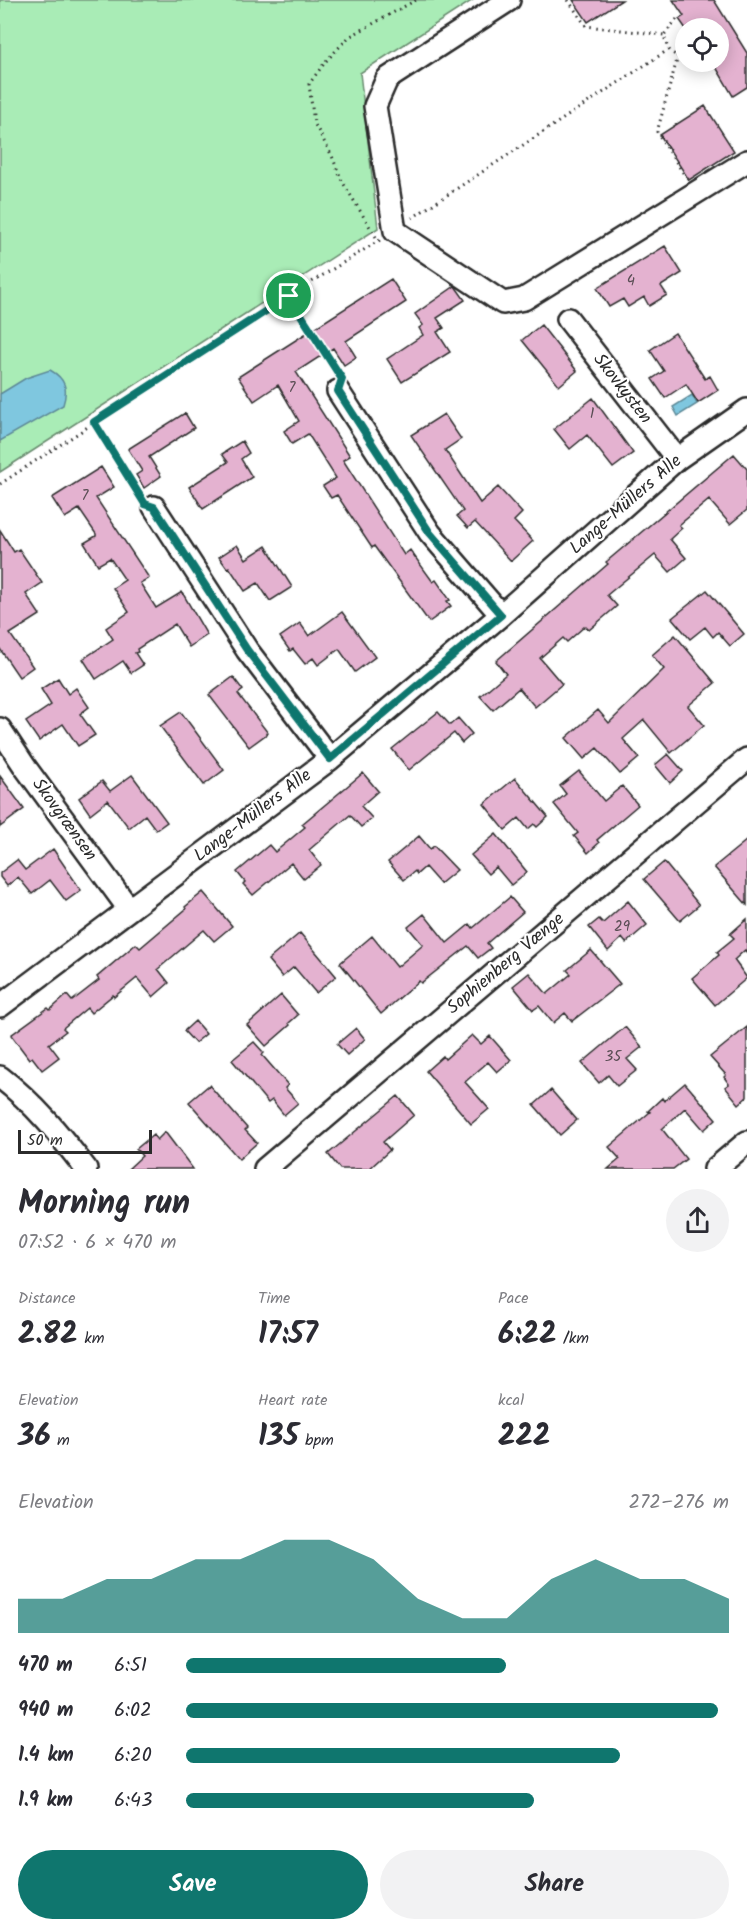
<!DOCTYPE html>
<html lang="en">
<head>
<meta charset="utf-8">
<style>
	body { margin:0; font-family:Kalam,sans-serif; background:#f2f2f3; color:#2b2b33; height:100vh; display:flex; flex-direction:column; font-size:22px; white-space:nowrap }
	* { box-sizing:border-box; margin:0 }
	p { font-size:20px; color:#7c7c81 }
	.icon { flex:none; width:33px; height:33px; fill:none; stroke:currentColor; stroke-width:2; stroke-linecap:round; stroke-linejoin:round }
	.map { position:relative; height:1169px; overflow:hidden }
	.details { display:flex; flex-direction:column; background:#fff; flex:1 }
	.details>* { flex:none }
	.tools { position:absolute; left:675px; top:18px; display:grid; gap:12px }
	.tools a { display:grid; place-items:center; width:54px; height:54px; border-radius:50%; background:#fff; box-shadow:0 3px 15px #0003; font-size:30px }
	.scale { position:absolute; left:18px; bottom:15px; width:134px; box-sizing:border-box; padding-left:6px; border:3px solid #2b2b2b; border-top:0; font-size:16px; line-height:21px; white-space:nowrap; color:#2b2b2b; -webkit-text-stroke:4px #fff; paint-order:stroke }
	.pin { position:absolute; display:grid; place-items:center; width:51px; height:51px; color:#fff; margin:-26px; border:3px solid #fff; border-radius:50%; box-shadow:0 2px 6px #0007 }
	.round { display:grid; place-items:center; flex:none; width:63px; height:63px; border-radius:32px; background:#f2f2f3 }
	.head { display:flex; align-items:center; justify-content:space-between; height:102px; padding:0 18px }
	h1 { font-size:33px; font-weight:800; line-height:45px }
	.metrics { display:grid; grid-template-columns:repeat(3,1fr); gap:9px; height:102px; padding:6px 18px }
	.metrics div { display:grid; align-content:center }
	.metrics b { font-size:30px; font-weight:800 }
	.metrics small { font-size:16px; font-weight:400 }
	.metrics p { font-size:16px }
	.chart { height:168px; padding:12px 18px }
	.chart p { display:flex; justify-content:space-between }
	.chart svg { width:100%; height:108px; margin-top:6px; fill:#0f766e; opacity:.7 }
	.primary-button { display:flex; gap:12px; margin-top:auto; padding:12px 18px }
	.primary-button a { flex:1; height:69px; border-radius:36px; background:#0f766e; color:#fff; font-size:24px; font-weight:800; line-height:69px; text-align:center }
	.primary-button a+a { background:#f2f2f3; color:#2b2b33 }
	ul { padding:0 18px; list-style:none; font-size:20px }
	li { display:grid; grid-template-columns:96px 72px 1fr; align-items:center; height:45px }
	li i { height:15px; border-radius:8px; background:#0f766e }
	.map>svg:first-child { display:block }
	.green { fill:#a9ecb6; stroke:#6a8c70; stroke-width:1.5 }
	.water { fill:#7fc7df; stroke:#5d8997; stroke-width:1.5 }
	.building { fill:#e4b2d0; stroke:#2b2b2b; stroke-width:1.5 }
	.lines { fill:none; stroke-linecap:round; stroke-linejoin:round }
	.minor-casing { stroke:#2b2b2b; stroke-width:26 }
	.path { stroke:#2b2b2b; stroke-width:3; stroke-dasharray:1.5 4.5; stroke-linecap:butt }
	.minor { stroke:#fff; stroke-width:21 }
	.route-casing { stroke:#fff; stroke-width:12 }
	.route { stroke:#0f766e; stroke-width:8 }
	.labels { text-anchor:middle; dominant-baseline:central; stroke-width:4.5; stroke-linejoin:round; paint-order:stroke }
	.number-label { font-size:15px; fill:#594d54 }
	.street-label { font-size:18px; fill:#2b2b2b; stroke:#fff }
</style>
</head>
<body>
<div class="map">
<svg width="747" height="1169" viewBox="0 0 747 1169">
	<rect width="100%" height="100%" fill="#fff"/>
	<filter id="ink" filterUnits="userSpaceOnUse"><feTurbulence type="fractalNoise" baseFrequency=".0167" numOctaves="2"/><feDisplacementMap in="SourceGraphic" scale="12" xChannelSelector="R" yChannelSelector="G"/><feConvolveMatrix kernelMatrix="1 2 1 2 8 2 1 2 1" color-interpolation-filters="sRGB"/></filter>
	<g filter="url(#ink)">
		<path class="green" d="M0,0H473L360,73L378,228L0,472Z"/>
		<path class="water" d="M50,370C66,379 68,389 63,405L0,441V394L26,378Z
			M692,395L697,404L678,416L673,407Z"/>
		<path class="building" d="M573,0H622L588,22Z
			M673,0H714L747,53V87L733,96L713,62H718V28L686,29L679,19L684,16Z
			M705,106L734,151L689,180L660,135Z
			M665,246L682,273L661,286L667,295L649,306L644,297L628,307L623,299L609,307L597,288Z
			M391,279L406,302L346,341L356,357L344,365L333,348L296,372L350,456L343,460L404,555L410,550L433,582L436,580L450,600L447,601L451,606L429,622L374,546L372,548L337,495L331,498L323,486L336,478L308,434L292,444L284,431L299,421L278,385L254,401L238,377Z
			M455,286L465,300L437,318L444,328L437,332L450,352L402,382L387,359L423,335L419,328L423,325L415,314Z
			M541,325L577,371L559,386L522,340Z
			M675,333L705,379L710,376L718,390L698,403L686,384L665,398L652,379L664,371L650,350Z
			M593,398L633,453L613,468L587,435L570,449L554,429Z
			M185,413L194,428L149,457L161,476L144,488L136,475L142,471L128,449Z
			M444,414L461,439L445,450L480,503L498,487L522,513L514,521L533,541L511,561L475,522L468,528L457,516L463,511L411,435Z
			M242,441L249,453L241,459L252,477L203,509L189,487L228,462L222,454Z
			M734,454L747,469V510L730,524L709,500L679,525L682,528L670,539L686,558L670,572L655,555L607,595L617,606L589,630L585,626L567,642L563,638L540,658L562,684L535,707L519,688L493,710L480,696L506,674L496,661L608,564L606,562Z
			M101,467L114,487L96,498L149,578L140,583L156,608L182,592L207,635L189,647L175,624L137,649L138,652L135,653L143,665L131,673L123,661L96,679L83,659L113,639L106,628L129,612L113,588L125,580L110,558L98,565L84,543L96,536V534L79,509L65,518L52,498Z
			M0,530L14,552L19,549L42,583L26,594L40,615L10,634L33,667L19,677L0,649Z
			M237,545L246,559L266,546L292,587L270,601L258,583L245,591L229,567L227,568L219,557Z
			M707,590L744,634L730,646L718,632L713,637L705,627L690,639L672,618Z
			M342,612L375,657L355,672L339,649L318,665L313,658L305,664L293,649L290,651L280,637L300,623L309,636Z
			M675,635L715,683L688,706L704,725L671,753L644,720L623,739L639,758L620,774L597,748L584,759L566,738L598,710L609,723L664,669L652,655Z
			M233,677L243,690L238,694L268,733L249,747L209,695Z
			M58,678L68,694L76,688L89,707L80,714L95,735L78,746L63,724L39,741L26,722L51,705L41,689Z
			M181,712L224,770L204,785L160,726Z
			M438,712L450,725L458,718L472,734L462,743L454,733L409,770L392,749Z
			M668,754L683,771L670,783L655,765Z
			M579,771L604,801L622,786L638,805L597,840L599,843L588,853L574,836L578,833L554,804L566,794L560,786Z
			M363,773L378,791L361,806L372,818L361,827L350,815L309,850L321,865L304,879L291,863L253,895L243,884L245,882L237,872L269,845L275,852L305,827L302,824Z
			M132,775L167,822L156,830L145,815L129,828L108,800L90,814L79,798L102,781L110,791Z
			M0,776L24,809L0,827Z
			M515,778L548,817L537,827L534,824L528,829L519,818L505,830L484,804Z
			M496,834L527,872L511,885L496,867L488,874L471,855Z
			M419,836L430,849L434,846L457,870L440,884L425,867L417,874L415,871L404,880L388,862Z
			M747,840V905L714,867Z
			M53,849L81,890L66,901L50,880L32,894L18,877L7,886L0,877V873L17,860L25,870Z
			M664,862L699,905L680,921L644,879Z
			M203,892L232,926L214,941L204,930L158,969L169,983L153,997L137,978L114,997L113,995L91,1013L87,1008L63,1028L66,1031L49,1044L59,1057L42,1070L32,1057L29,1059L11,1035L48,1008L50,1010L67,995L72,1001L99,980L97,977L136,944L140,948L186,909L185,907Z
			M510,897L523,912L487,943L491,948L478,958L468,946L421,983L419,981L381,1014L340,963L372,936L397,967L423,945L408,927L424,914L447,943L470,924L473,928Z
			M628,901L647,925L626,943L622,938L608,951L589,927L599,919L603,923Z
			M747,919V953L745,950L734,960L747,978L715,1005L692,978L719,955L717,952L734,938L730,934Z
			M300,933L336,976L316,993L294,967L282,977L268,960Z
			M591,950L620,984L572,1021L565,1013L553,1023L539,1006L533,1010L513,986L529,973L547,994L571,974L567,970Z
			M281,995L298,1015L289,1023L290,1025L266,1046L247,1025Z
			M195,1021L206,1034L195,1043L184,1031Z
			M625,1027L642,1047L627,1059L637,1070L617,1086L608,1075L599,1083L582,1063Z
			M747,1027V1097L739,1104L725,1087L729,1084L724,1077L726,1075L710,1057Z
			M356,1028L365,1039L347,1055L337,1044Z
			M472,1035L481,1044L490,1036L511,1060L497,1072L488,1062L465,1082L489,1109L471,1124L426,1071L443,1056L445,1059Z
			M254,1042L264,1053L262,1055L288,1085L285,1088L298,1103L284,1115L272,1100L268,1103L232,1060Z
			M685,1083L716,1119L704,1130L685,1108L662,1129L686,1159L673,1169H608L620,1159L609,1147L650,1112L648,1111L662,1098L664,1101Z
			M209,1085L247,1128L245,1130L257,1143L239,1159L189,1102Z
			M551,1090L577,1120L560,1135L534,1105Z
			M398,1096L414,1115L383,1142L390,1150L369,1169H340L328,1154Z
			M165,1132L193,1169H128L142,1156L136,1149L153,1135L157,1140Z"/>
		<g class="lines">
			<defs>
				<path id="minor" d="M509,0L387,79L375,106L395,231L503,303L524,299L747,161
					M568,319L677,459
					M338,391L430,533L501,615
					M154,507L247,650L330,759
					M0,729L25,767L129,909
					M0,1006L330,759L501,615L677,459L747,410
					M0,1077C34,1103 60,1135 86,1169
					M265,1169L747,759
					M715,1169L747,1142"/>
			</defs>
			<use href="#minor" class="minor-casing"/>
			<path class="path" d="M568,0L586,26L664,35
				M677,19L664,35C668,51 669,54 686,58
				M678,56L657,132L685,176
				M412,218L668,50
				M376,237L342,181L332,156L314,123L309,84L326,61L349,37L416,0
				M289,296L338,373
				M94,422L139,495
				M0,484L289,296L380,240"/>
			<use href="#minor" class="minor"/>
		</g>
	</g>
	<g class="lines" filter="url(#ink)">
		<defs>
			<path id="route" d="M289,296L342,379L338,391L430,533L501,615L330,759L247,650L154,507L145,504L94,422Z"/>
		</defs>
		<use href="#route" class="route-casing"/>
		<use href="#route" class="route"/>
	</g>
	<g class="labels">
		<g class="number-label">
			<text x="631" y="281">4</text>
			<text x="292" y="388">7</text>
			<text x="592" y="414">1</text>
			<text x="85" y="496">7</text>
			<text x="622" y="927">29</text>
			<text x="613" y="1057">35</text>
		</g>
		<g class="street-label">
			<text transform="translate(622 389) rotate(52)">Skovkysten</text>
			<text transform="translate(626 505) rotate(-41)">Lange-Müllers Alle</text>
			<text transform="translate(253 816) rotate(-37)">Lange-Müllers Alle</text>
			<text transform="translate(64 820) rotate(54)">Skovgrænsen</text>
			<text transform="translate(506 964) rotate(-40)">Sophienberg Vænge</text>
		</g>
	</g>
</svg>
<div class="tools">
<a><svg class="icon" aria-label="locate" viewBox="0 0 24 24"><circle cx="12" cy="12" r="6"/><path d="M12 2v4M12 18v4M2 12h4M18 12h4"/></svg></a>
</div>
<div class="scale">50 m</div>
<div class="pin" style="left:289px;top:296px;background:#1e9e55"><svg class="icon" aria-label="arrive" viewBox="0 0 24 24"><path d="M6 21V4h12l-3 4 3 4H6"/></svg></div>
</div>
<section class="details">
<div class="head"><div><h1>Morning run</h1><p>07:52 · 6 × 470 m</p></div><a class="round"><svg class="icon" aria-label="share" viewBox="0 0 24 24"><path d="M12 15V3M7 8l5-5 5 5M5 13v7h14v-7"/></svg></a></div>
<div class="metrics">
<div><p>Distance</p><b>2.82<small> km</small></b></div>
<div><p>Time</p><b>17:57</b></div>
<div><p>Pace</p><b>6:22<small> /km</small></b></div>
</div>
<div class="metrics">
<div><p>Elevation</p><b>36<small> m</small></b></div>
<div><p>Heart rate</p><b>135<small> bpm</small></b></div>
<div><p>kcal</p><b>222</b></div>
</div>
<div class="chart"><p><span>Elevation</span>272–276 m</p>
<svg viewBox="0 0 160 44" preserveAspectRatio="none"><path d="M0 44V30L10 30L20 22L30 22L40 14L50 14L60 6L70 6L80 14L90 30L100 38L110 38L120 22L130 14L140 22L150 22L160 30V44z"/></svg>
</div>
<ul>
<li><b>470 m</b>6:51<i style="width:59%"></i></li>
<li><b>940 m</b>6:02<i style="width:98%"></i></li>
<li><b>1.4 km</b>6:20<i style="width:80%"></i></li>
<li><b>1.9 km</b>6:43<i style="width:64%"></i></li>
</ul>
<div class="primary-button"><a>Save</a><a>Share</a></div>
</section>
</body>
</html>
